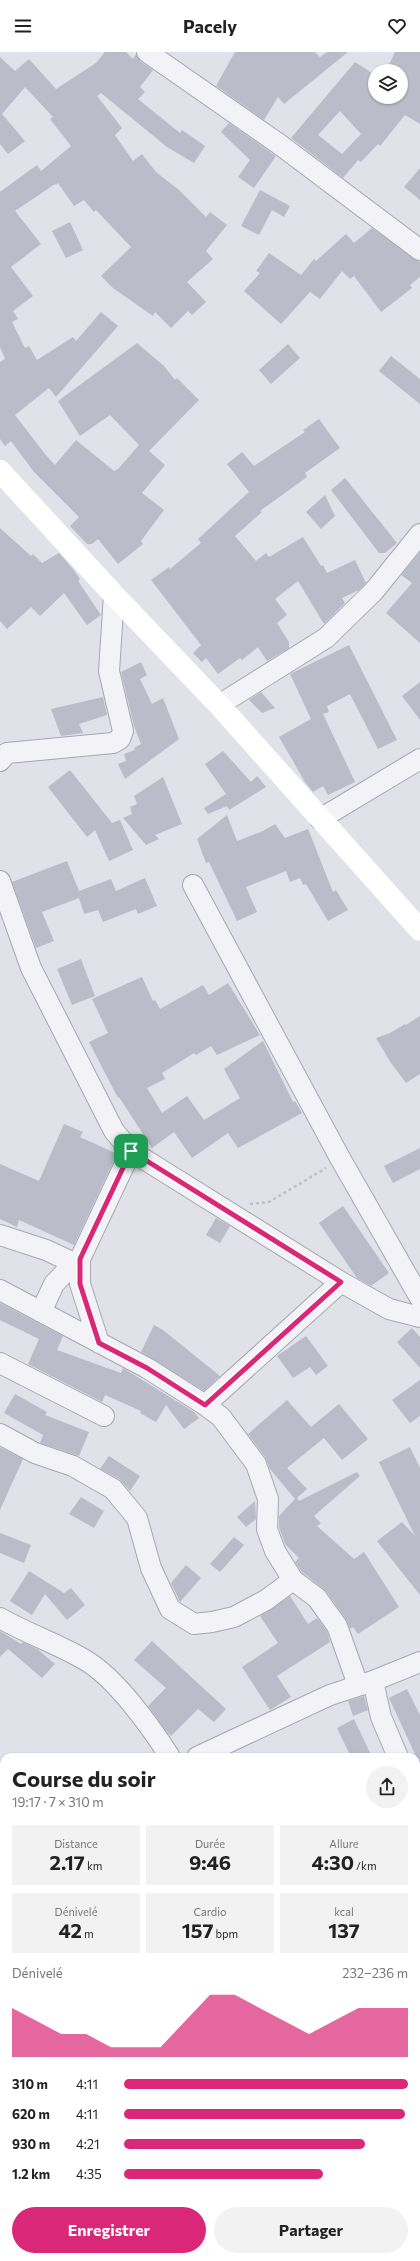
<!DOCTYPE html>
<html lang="fr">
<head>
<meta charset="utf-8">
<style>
	body { margin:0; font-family:Commissioner,sans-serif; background:#f2f2f2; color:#222; height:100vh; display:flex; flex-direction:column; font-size:15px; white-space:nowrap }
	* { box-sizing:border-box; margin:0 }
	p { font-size:13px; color:#767676 }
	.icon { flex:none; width:22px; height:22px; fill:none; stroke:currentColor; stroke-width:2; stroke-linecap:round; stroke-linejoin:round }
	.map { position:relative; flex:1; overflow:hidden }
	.drawer { position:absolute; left:0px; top:1701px; width:420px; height:508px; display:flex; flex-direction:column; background:#fff; border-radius:12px 12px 0 0; box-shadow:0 1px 3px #0004 }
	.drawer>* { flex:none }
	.tools { position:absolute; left:368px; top:12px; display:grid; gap:8px }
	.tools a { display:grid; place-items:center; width:40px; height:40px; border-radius:50%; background:#fff; box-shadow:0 1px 3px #0004; font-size:20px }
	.pin { position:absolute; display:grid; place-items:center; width:34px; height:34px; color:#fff; margin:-17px; border-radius:8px; box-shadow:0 2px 6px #0006 }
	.round { display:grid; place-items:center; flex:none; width:42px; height:42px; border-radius:21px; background:#f2f2f2 }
	.summary { display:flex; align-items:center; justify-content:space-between; height:68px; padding:0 12px }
	h1 { font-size:22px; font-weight:700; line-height:30px }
	.stats { display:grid; grid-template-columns:repeat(3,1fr); gap:6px; height:68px; padding:4px 12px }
	.stats div { display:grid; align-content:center; border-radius:0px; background:#f2f2f2; text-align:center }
	.stats b { font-size:20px; font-weight:700 }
	.stats small { font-size:11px; font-weight:400 }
	.stats p { font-size:11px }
	.chart { height:112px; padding:8px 12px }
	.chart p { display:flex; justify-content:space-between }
	.chart svg { width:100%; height:72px; margin-top:4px; fill:#db2777; opacity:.7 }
	.button { display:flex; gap:8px; margin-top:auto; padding:8px 12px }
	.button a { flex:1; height:46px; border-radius:24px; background:#db2777; color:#fff; font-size:16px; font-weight:700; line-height:46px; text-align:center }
	.button a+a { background:#f2f2f2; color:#222 }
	ul { padding:0 12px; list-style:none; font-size:13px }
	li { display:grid; grid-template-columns:64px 48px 1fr; align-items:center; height:30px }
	li i { height:10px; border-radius:5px; background:#db2777 }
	header { display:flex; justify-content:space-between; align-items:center; height:52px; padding:0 12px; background:#fff; font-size:18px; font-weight:700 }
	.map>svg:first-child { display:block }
	.building { fill:#babcc9; fill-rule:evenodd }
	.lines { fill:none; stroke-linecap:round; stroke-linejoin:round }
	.street-casing { stroke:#a5a7b3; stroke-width:22 }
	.path { stroke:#bebfc8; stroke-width:2.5; stroke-dasharray:3 3; stroke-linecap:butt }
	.street { stroke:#f3f3f7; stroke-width:20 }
	.secondary { stroke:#fff; stroke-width:22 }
	.route-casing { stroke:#fff; stroke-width:8 }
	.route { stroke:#db2777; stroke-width:5 }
</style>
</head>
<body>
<header><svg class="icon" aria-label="menu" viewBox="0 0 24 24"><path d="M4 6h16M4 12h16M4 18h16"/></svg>Pacely<svg class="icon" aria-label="heart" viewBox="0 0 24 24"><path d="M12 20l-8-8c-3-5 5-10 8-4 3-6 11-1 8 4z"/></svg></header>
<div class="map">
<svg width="420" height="2209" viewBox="0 0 420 2209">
	<rect width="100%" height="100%" fill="#e0e1e9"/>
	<path class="building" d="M105,0H126L133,7L136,2L140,9L153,18L140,35L145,40L138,47L180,81L182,78L205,94L194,111L167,95L101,41L97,44L122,76L115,83L133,109L142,102L156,120L179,138L206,165L210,160L227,173L206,199L213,207L187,230L206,250L192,263L188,259L171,276L155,260L153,264L113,236L101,224L131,195L96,158L94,160L84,148L74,154L58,131L56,133L55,132L15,159L41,192L11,215L33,244L13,259L18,267L12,270L25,296L29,294L37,308L73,285L76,289L101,260L118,274L56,345L49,336L15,363L45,402L55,413L76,388L114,419L118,417L139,393L110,363L80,384L58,349L137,291L164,314L175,328L177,326L199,348L149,399L165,413L142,441L164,458L141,489L143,492L118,512L98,487L92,492H87L70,474L79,465L34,420L11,389L5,394L0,387V310L5,307L0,295V140L37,113L41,119L71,94L50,67L53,65L25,35L2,62L25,89L8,102L0,92V5L15,19L29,7L56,37L96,11Z
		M235,0H315L320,5L327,0H348L284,52L278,45L264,68L216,34Z
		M395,0H420V72L405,63L380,94L378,92L361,110L358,108L343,126L291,86L355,10L375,23V45H401V19H386ZM340,59L361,82L342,102L318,83Z
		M229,71L276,104L254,136L238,125L250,108L221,80Z
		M420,116V148L404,135Z
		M260,138L290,154L284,165L272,158L259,183L241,174Z
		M70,170L83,198L66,206L52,179Z
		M372,176L420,210V225L410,233L412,236L381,260L354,224L350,227L342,219L320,247L310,240L281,272L244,239L260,221L256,219L269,201L301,223L314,207L316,209L346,182L354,191Z
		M288,292L300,306L271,332L259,318Z
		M391,304L420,327V352L379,319Z
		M319,367L340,396L305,421L307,425L260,459L262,460L235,484L256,509L266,501L269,505L303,485L321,514L323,513L327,521L355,508L366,531L359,538L342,546L345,551L324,572L298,529L275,547L287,563L277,571L289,590V596L267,609L258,595L242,608L240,606L218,622L206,606L202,610L193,601L201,593L151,528L169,515L170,517L201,491L198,487L249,440L227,412L242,400L254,414L305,380L303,378Z
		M345,426L397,491L385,501H379L331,438Z
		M325,443L335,464L321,477L306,460Z
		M0,476L31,504L33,502L42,511L59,501L73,517L80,527L78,529L101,563L87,573L64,541L40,564L31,555L7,577L0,569Z
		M420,500V591L386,561L412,531L401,523Z
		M349,593L397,688L378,697L350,642L327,654L329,660L323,662L355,730L328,743L323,734L313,740L305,730L279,685L311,667L290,622Z
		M141,610L147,623L140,627L152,652L163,646L179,687L125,727L118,712L126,709L124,702L135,698L134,696L141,692L134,674L121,620Z
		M420,630V668L402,644Z
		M261,640L275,656L262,661L249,648Z
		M103,645L107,663L79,672L83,681L61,684L51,657Z
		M223,699L251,730L257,724L266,735L229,758L227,754L208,762L204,756L226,742L205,712Z
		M70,718L112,771L120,768L133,798L109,809L95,778L87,785L48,735Z
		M163,725L182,772L155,783L159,787L146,793L123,766L132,762L130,755L137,752L134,744Z
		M227,763L237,789L263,779L275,772L285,786L308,777L333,840L336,838L348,858L328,869L306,832L303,833L300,826L290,830L286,819L246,835L257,860L237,869L209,810L206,811L197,787Z
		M67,809L79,839L111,827L116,839L145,826L157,854L138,862L136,857L103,870L98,858L84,862L79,846L42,860L54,889L36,896L12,830Z
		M81,907L95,944L72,953L57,917Z
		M142,925L153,949L155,948L160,957L203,933L209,943L228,931L260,983L217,1003L211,994L196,1003L194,1001L162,1021L165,1027L147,1036L162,1061L187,1044L204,1068L240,1046L224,1017L263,989L293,1050L295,1049L302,1061L238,1096L228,1081L192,1106L174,1080L152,1096L119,1045L118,1046L89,990L108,981L92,947Z
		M420,964V1022L406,1031L391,1011L376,986L390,981L405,972L406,973Z
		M64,1072L83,1080L80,1085L117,1102L74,1193L19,1168L17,1175L0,1167V1112L39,1129Z
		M420,1096V1117L393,1131L384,1114Z
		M343,1154L389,1221L371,1234L357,1226L319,1171Z
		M216,1166L230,1174L220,1191L206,1183Z
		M0,1251L63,1284L57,1298L121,1321L123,1316L194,1360L199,1366L184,1377L166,1353L156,1370L140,1361L141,1359L105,1343L102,1350L28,1312L39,1287L0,1268Z
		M154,1273L163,1278L220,1324L204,1339L141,1300Z
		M412,1276L420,1285V1316L397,1290Z
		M306,1284L328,1314L316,1323L310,1315L293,1326L277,1304Z
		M420,1328V1364L410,1371L392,1348Z
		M15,1342L47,1360L45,1363L89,1380L79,1404L40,1391L43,1383L4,1361Z
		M287,1348L311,1375L339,1352L368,1387L342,1408L324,1386L287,1416L307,1437L297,1446L299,1449L357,1420L360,1424L314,1464L321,1471L317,1474L354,1507L364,1500L399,1555L358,1582L353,1575L350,1577L346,1567L326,1539L302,1520L295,1510L299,1506L285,1492L279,1475V1464L295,1447L270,1417L265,1405L248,1382Z
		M0,1395L23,1407L0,1458Z
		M410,1395L420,1416V1543L377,1489L402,1470L415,1484L379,1410Z
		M109,1404L140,1424L130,1439L119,1427L100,1417Z
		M81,1445L104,1459L94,1476L69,1462Z
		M255,1449L256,1467L246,1475L237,1465Z
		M0,1481L31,1493L24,1511L0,1501Z
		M234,1485L244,1493L220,1520L210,1512Z
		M186,1513L201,1526L180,1550L171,1531Z
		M29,1519L64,1541L71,1536L85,1553L67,1568L45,1542L32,1563L10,1549Z
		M290,1544L308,1572L317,1566L327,1579L330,1590L277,1624L291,1645L270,1658L242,1615L278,1591L260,1564Z
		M0,1579L21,1592L23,1590L37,1597L55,1612L42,1626L8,1597L0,1605Z
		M152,1589L226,1657L214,1670L198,1657L171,1684L166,1679L148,1654L166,1636L134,1608Z
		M407,1637L420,1663V1713L389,1646Z
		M364,1644L368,1658L353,1664L348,1649Z
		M354,1667L372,1705H351L337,1676Z"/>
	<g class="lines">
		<defs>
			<path id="street" d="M147,0L279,92L420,198
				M219,653L326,586L374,539L420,482
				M0,709L7,701L113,691L120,687L123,679L109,619L114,543
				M320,767L420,707
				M0,829L31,916L114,1079L131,1099L341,1230L389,1257L420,1265
				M193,833L340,1106L420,1246
				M0,1183L46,1198L74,1211
				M0,1238L147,1316L205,1353L221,1365L256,1412L268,1447L267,1477L275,1499L293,1528L317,1546L337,1574L358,1633
				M41,1260L54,1232L74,1211L80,1207
				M99,1291L80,1232V1207L131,1099
				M0,1311L104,1364
				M205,1353L341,1230
				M0,1382L35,1401L73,1414L113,1437L137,1466L151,1516L170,1557L194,1572L212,1570L234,1565L266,1548L293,1528
				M0,1566C28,1582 58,1592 85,1608C116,1626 151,1675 170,1705
				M373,1629L381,1665L398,1705
				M197,1705L330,1643L373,1629L420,1610
				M416,1732L420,1738
				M0,1795L4,1799
				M0,1947L4,1945
				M0,2022L4,2027
				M382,2205L384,2209
				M216,2209L220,2205"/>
		</defs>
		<use href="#street" class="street-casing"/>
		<path class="path" d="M250,1152L269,1150L326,1116"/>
		<use href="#street" class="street"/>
		<path class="secondary" d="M0,419L114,543L219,653L420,878"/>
	</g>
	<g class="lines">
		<defs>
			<path id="route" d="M131,1099L341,1230L205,1353L147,1316L99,1291L80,1232V1207Z"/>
		</defs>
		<use href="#route" class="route-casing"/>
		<use href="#route" class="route"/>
	</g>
</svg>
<div class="tools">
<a><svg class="icon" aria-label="layers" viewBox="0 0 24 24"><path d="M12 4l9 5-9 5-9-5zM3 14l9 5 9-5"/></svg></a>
</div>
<div class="pin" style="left:131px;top:1099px;background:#1e9e55"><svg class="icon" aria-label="arrive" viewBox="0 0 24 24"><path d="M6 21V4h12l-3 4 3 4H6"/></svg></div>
<section class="drawer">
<div class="summary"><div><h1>Course du soir</h1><p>19:17 · 7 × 310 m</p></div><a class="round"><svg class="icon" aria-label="share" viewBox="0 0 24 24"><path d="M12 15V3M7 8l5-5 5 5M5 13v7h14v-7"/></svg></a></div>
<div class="stats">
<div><p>Distance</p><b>2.17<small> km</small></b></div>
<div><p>Durée</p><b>9:46</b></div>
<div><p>Allure</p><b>4:30<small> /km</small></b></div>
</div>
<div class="stats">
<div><p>Dénivelé</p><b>42<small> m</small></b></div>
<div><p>Cardio</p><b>157<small> bpm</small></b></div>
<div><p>kcal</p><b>137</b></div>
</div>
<div class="chart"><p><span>Dénivelé</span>232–236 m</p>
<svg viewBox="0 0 160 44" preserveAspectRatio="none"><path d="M0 44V14L10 22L20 30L30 30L40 38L50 38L60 38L70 22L80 6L90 6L100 14L110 22L120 30L130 22L140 14L150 14L160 14V44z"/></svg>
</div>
<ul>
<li><b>310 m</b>4:11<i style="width:100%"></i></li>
<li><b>620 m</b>4:11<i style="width:99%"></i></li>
<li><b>930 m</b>4:21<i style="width:85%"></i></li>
<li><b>1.2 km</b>4:35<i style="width:70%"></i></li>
</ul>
<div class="button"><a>Enregistrer</a><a>Partager</a></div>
</section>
</div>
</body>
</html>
